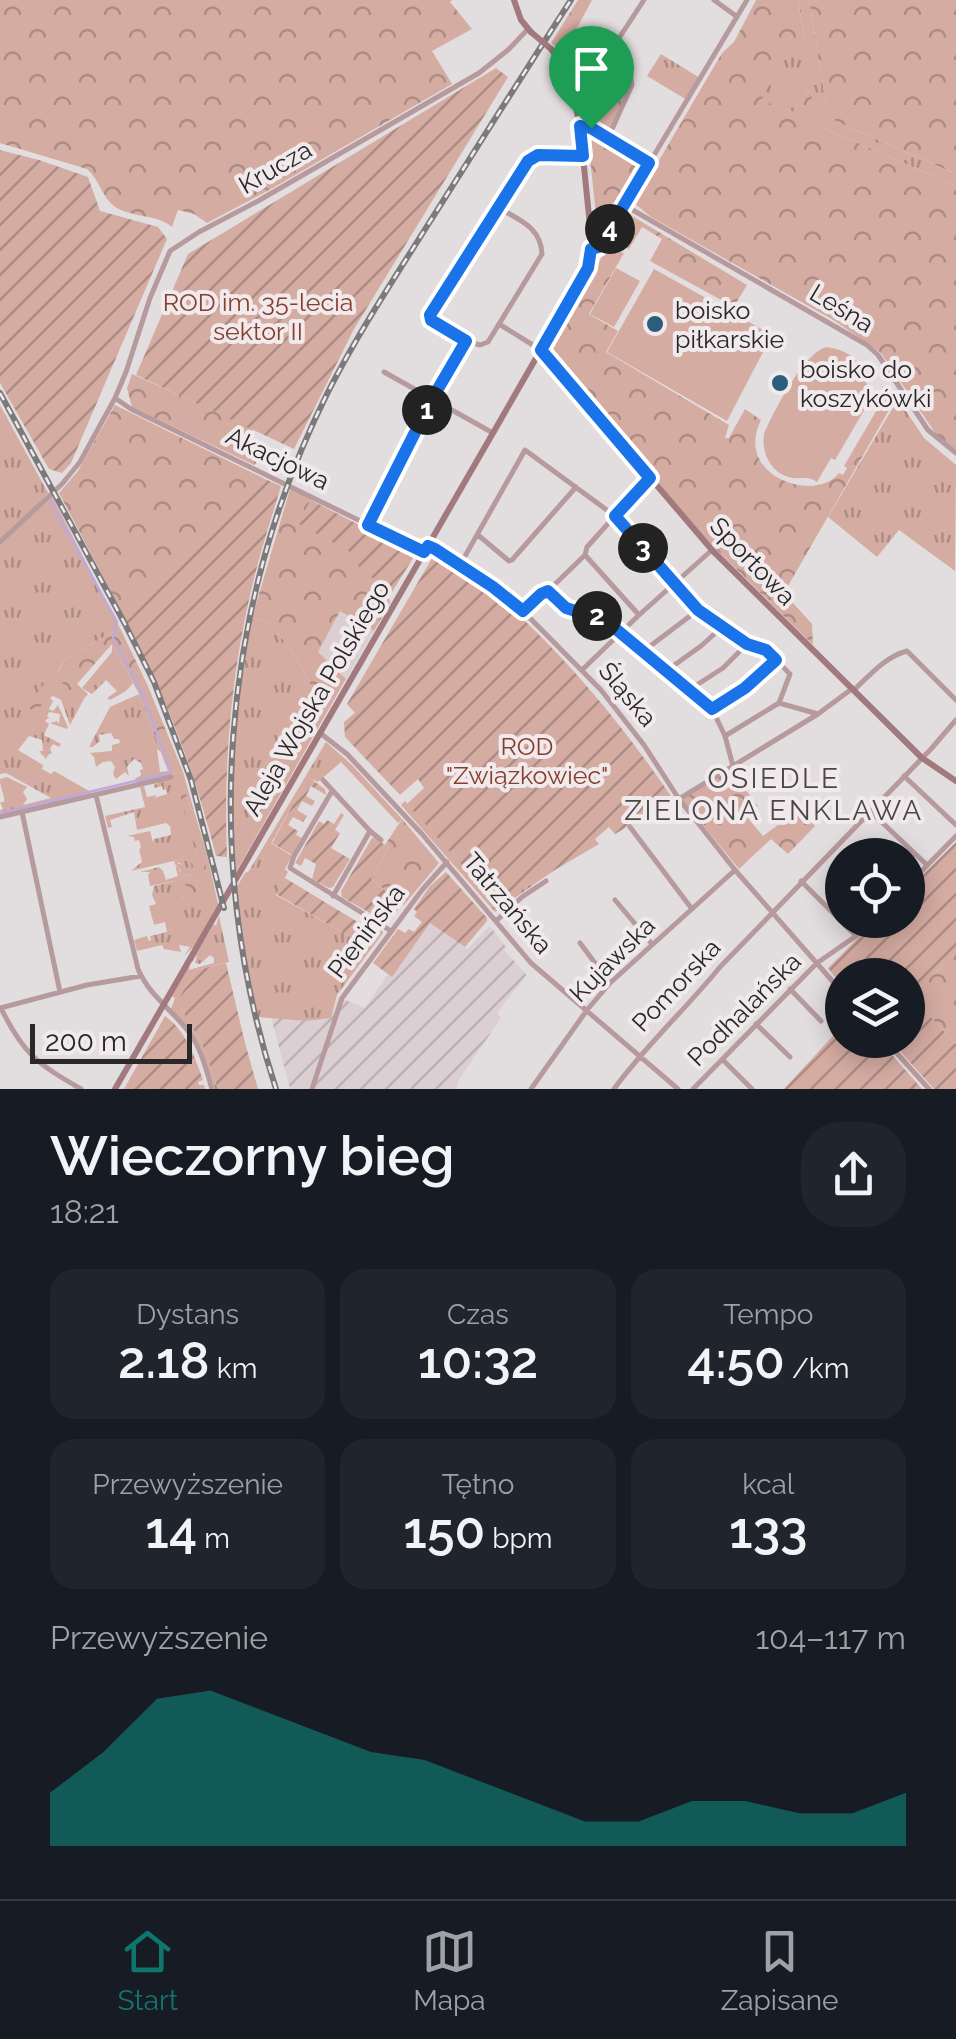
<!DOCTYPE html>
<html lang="pl">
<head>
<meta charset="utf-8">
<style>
	body { margin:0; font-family:Raleway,sans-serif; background:#20242c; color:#f1f3f6; height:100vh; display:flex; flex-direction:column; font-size:38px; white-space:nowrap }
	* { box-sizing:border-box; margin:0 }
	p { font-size:32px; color:#9ea1a6 }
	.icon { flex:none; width:55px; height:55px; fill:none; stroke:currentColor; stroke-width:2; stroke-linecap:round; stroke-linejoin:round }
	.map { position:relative; height:1089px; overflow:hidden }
	.details { display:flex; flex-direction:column; background:#171b24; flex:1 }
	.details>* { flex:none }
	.fabs { position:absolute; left:825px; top:838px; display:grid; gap:20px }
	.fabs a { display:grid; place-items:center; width:100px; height:100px; border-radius:50%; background:#171b24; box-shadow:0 5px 25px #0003; font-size:50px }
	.scale { position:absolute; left:30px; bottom:25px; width:162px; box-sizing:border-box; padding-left:10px; border:5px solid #292727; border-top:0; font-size:28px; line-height:35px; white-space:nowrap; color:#292727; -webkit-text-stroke:8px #f0eaed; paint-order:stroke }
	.pin { position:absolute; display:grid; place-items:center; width:85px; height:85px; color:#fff; margin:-102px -42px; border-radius:50% 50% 50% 0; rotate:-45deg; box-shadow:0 0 10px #0007 }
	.pin .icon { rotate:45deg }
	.km { position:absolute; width:50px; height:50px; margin:-25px; border-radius:50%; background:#222; color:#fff; font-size:28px; line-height:50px; text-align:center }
	.round { display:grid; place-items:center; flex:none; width:105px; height:105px; border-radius:40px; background:#20242c }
	.head { display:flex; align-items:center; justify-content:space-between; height:170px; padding:0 50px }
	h1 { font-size:55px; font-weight:600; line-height:75px }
	.figures { display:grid; grid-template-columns:repeat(3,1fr); gap:15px; height:170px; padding:10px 50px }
	.figures div { display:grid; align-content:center; border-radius:25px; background:#20242c; text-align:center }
	.figures b { font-size:50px; font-weight:600 }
	.figures small { font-size:28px; font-weight:400 }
	.figures p { font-size:28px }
	.chart { height:280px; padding:20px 50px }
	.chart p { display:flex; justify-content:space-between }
	.chart svg { width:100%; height:180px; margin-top:10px; fill:#0f766e; opacity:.7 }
	.menu { display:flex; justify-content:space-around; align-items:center; height:140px; border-top:2px solid #363941; background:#171b24; font-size:28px; color:#9ea1a6 }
	.menu a { display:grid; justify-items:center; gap:5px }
	.menu .selected { color:#0f766e }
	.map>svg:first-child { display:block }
	.built { fill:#dbcfd4 }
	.industrial { fill:url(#industrial-furrows) }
	.grass { fill:url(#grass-tufts) }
	.forest { fill:url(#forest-crowns) }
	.garden { fill:url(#garden-furrows) }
	.pitch { fill:#d5aca2 }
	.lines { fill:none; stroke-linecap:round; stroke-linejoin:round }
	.stream { stroke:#bea9dd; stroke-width:2.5 }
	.street { stroke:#b79a9d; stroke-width:5 }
	.secondary { stroke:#a2797d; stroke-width:6 }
	.rail-casing { stroke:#7c797a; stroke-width:6 }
	.rail { stroke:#f0eaed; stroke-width:2.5; stroke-dasharray:8; stroke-linecap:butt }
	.secondary-bridge { stroke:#a2797d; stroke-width:6 }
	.route-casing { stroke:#fff; stroke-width:20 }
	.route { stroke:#1a73e8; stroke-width:12 }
	.poi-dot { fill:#2b5e7b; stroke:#f0eaed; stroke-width:4 }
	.labels { text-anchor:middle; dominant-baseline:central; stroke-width:8; stroke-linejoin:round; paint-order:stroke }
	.street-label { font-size:25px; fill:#292727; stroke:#f0eaed }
	.park-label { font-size:25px; fill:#883e2d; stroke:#f0eaed }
	.poi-label { font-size:25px; fill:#292727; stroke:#f0eaed; text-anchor:start }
	.neighbourhood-label { font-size:28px; letter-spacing:2.5px; fill:#4b4749; stroke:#f0eaed }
</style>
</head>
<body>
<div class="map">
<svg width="956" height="1089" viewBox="0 0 956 1089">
	<defs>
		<pattern id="industrial-furrows" width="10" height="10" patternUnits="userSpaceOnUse" patternTransform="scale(2.5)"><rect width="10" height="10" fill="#dbcfd4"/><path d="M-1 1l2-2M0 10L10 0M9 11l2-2" fill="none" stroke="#bcb2b6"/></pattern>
		<pattern id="grass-tufts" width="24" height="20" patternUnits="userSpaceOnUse" patternTransform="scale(2.5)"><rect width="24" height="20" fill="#d5aca2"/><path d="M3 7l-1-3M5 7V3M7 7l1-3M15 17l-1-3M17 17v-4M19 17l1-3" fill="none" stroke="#ad8c84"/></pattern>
		<pattern id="forest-crowns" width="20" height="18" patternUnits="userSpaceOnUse" patternTransform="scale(2.5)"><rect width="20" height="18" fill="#d5aca2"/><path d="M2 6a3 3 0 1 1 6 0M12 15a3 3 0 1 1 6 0" fill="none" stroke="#ad8c84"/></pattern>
		<pattern id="garden-furrows" width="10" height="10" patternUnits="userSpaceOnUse" patternTransform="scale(2.5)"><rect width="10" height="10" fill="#d5aca2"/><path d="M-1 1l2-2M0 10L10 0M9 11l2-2" fill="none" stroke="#ad8c84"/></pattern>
	</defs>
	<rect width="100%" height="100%" fill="#e2dddf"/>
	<path class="built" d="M340,610L374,631L346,679L317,652Z"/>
	<path class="industrial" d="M431,922L467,949L490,926L506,947L504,950L525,973L526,976L497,1013L501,1018L460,1078L456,1089H290L271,1017L305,1021L331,1018L338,997L365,1008L388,974L392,976Z"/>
	<path class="grass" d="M798,0H809L827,110L831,119L956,174V186L821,127L810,114L812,93L806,90L793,112L760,100L783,59L805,42Z
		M661,54L700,78L687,100L647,76Z
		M898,399L924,438L956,465L955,571L899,530L877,557L828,517Z
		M0,405L48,493L27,515L51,494L120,628L65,659L58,671L68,679L62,683V687H67L85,697L70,725L61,700L53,696L50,698L53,701L49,709L53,711L58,705L68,727L67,729L50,723L57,721L59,724L60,714L49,712L47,716L49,717L45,721L49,724L44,735L61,744L59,747L53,744L50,749L52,753L48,755L46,759L39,751H43L42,740L29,736L18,750L43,765L42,769L51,774L54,771L89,791L90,794L2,815L0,810L3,809L0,802H4C5,795 0,788 0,779L7,777L27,787L23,792L27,799L23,805L51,798L6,773L0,774Z
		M252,618L269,623L291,649L313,689L334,700L236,872C234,840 232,808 233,776C235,723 243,671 252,618Z
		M112,644L133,683C127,692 119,695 110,700L107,698L117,691L106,680L92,694L82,688L112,652Z
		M139,694L161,752L157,749L160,772L168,771L174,774L183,772L194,811L190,806L181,780L196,855L188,852L182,859L131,871L142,862L139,849L141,848L139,840L135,841L134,837L127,836L150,831L153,842L154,839L171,835L170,826L166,823L137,830L134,812L110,820L112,827L108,828L105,816L145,807L140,787L144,786L147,797L157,795L154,798L167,794L166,789L163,790L162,786L155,788L154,784L158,783L157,779L136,783L135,779L141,775L140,770L143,769L141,763L134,759L127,767L129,776L125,772L116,779L113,774L115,767L111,761L103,762L96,767L94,757L90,753L112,751V745L120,743L119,739H114L111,733L99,735L100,741L93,747H89L110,707Z
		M326,742L352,765L402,819L398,823L341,762L318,782L308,778L271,843L292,856L285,869L288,872L276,895L370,948L381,934V928L383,933L337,995L331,1018L306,1021L258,1017L241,933L236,888L245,873L248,872L255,861Z
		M405,801L500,907L519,891L559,867L495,912L401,805Z
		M207,854L218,904L195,945L184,956L190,947L179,945L181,952L164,949L162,945L137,951L134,940L147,936L149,941L151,940L150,936L167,932L165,922L154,925L149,906L156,904L152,895L154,886L183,879L180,869H176L177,863L183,865L184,861H191L195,869L191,875L188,874L184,877V884L190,889L182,892V898L201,892L197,887L195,880L201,875L208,886L205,874Z
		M219,916L229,962L196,970L177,1001L203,1046L218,1089H215L201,1047L171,1009L175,998L171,996L188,967L190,966L189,970L214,963V958L210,955L200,964L195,963L197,955L192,962V960L214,924L216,926Z"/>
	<path class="forest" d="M0,0H452L450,2L472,29L432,51L452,84L271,189L207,223L194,214L178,210L172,227C157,214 134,218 117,208C102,199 100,180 87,169L0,143Z
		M578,0H592L569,43L610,64L631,78L632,85L608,138L645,161L601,238L598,234L588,139L578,83L560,51L551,43Z
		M756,0H798L805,42L789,59L783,60L761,100L793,112L805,90L812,93L811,114L821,127L956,186V451L940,440L881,353L835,321L651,217L634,203L722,53L734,42Z
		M809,0H956V174L831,119L827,111Z
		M622,210L747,285L736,303L725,302L650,261L662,239L642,227L629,249L617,244L604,245Z
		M611,249L624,253L589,314L618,331L606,352L729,425L725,438H729L745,409L761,420C733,476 815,504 839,473L843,475L847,468L844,466L882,401V386L890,388L896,398L784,593L812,624L813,645L702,535L551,355V348L603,255Z
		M132,374L254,429L250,433L238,439L255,455L256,463L254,465L132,407L127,388Z
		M115,405L265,479L123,615L59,493L78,471Z
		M290,489L312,499L309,503V529L352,552L366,530H373L380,533L381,537L362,569L392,592L389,597L390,603L374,631L340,611L318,652L346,679L334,700L313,689L291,649L269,623L252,618Z
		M120,628L147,684L183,772L174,774L168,771L139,694L112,644L77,684L88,694L86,697C77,697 70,688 62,687V683L68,679L61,674C58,684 45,693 44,703L35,712L29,708L33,698L51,675L58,672L65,659Z
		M730,770L758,806L746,816L763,836L778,825H785L797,813L807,818L815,826L788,854L771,839L739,869L682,800Z
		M179,778C188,787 185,803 194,811L207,854L205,874L208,885L205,889L202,877L195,880L197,887L206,898L207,904L203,908L198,907L194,900L197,895L180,898L182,891L190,889L184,884V879L150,886L148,875L150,872H140L159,867L163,871L166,880L178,876L176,869L178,868L184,877L188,874L191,875L195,869L191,861H184L183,865L178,862L176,866L174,861L182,859L187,852L196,854L176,779Z
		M402,819L439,863L404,905L371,879L389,848L385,845Z
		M956,953V1044L911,996Z"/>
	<path class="garden" d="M496,68L508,77L354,329L294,449L136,375L188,254Z
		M0,150L39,160L88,177L100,211L158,227L167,239L71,463L62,473L49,469L0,383Z
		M265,479L281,486C273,513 264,540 257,567C232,661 223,760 227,857L216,856C195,772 164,691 123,615L217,519Z
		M311,500L413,553L415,555L392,592L360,569L352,553L297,523Z
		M435,553C468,575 500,597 528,624C583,677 630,736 673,799L615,834L609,827L595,839L599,844L519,891L500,907L407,804L424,788L418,779L400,795L345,737L344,722L355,713L347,704Z
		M308,777L325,789L326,795L311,786L306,796L315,801L312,806L302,801L297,810L307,816L303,822L293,817L288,825L298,831L296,835L302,838L292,855L272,843Z
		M341,813L344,815L335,830L340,833L331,848L350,859L333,887L329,888L312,879L316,864L305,858L301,866L295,863L319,821L324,824L327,820L334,824Z
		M372,838H376L389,848L371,879L402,904L391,919L384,921L342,897L341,891Z
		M956,842V953L911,996L956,1044V1089H934L890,1040H908V975H842V986L828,968L876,920H908V889Z
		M446,872L487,918V921L465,947L430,923L392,977L373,963L398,929L405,933L409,929L414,932L422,922L414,916L417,912L414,909L430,886Z
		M285,878L361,924L365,918L381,928V934L371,949L276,894Z
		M226,963L245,1043L258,1089H218L203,1046L177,1001L196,970Z
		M165,1016C186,1031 195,1057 203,1080L198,1082L199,1085H204L205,1089H124Z
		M842,1026V1040H879L922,1089H784Z"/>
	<path class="pitch" d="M616,268L640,281L614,327L590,314Z
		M654,269L772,335L727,421L607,352Z
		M826,347C850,350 864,362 867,387L870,389L862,404L866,407L835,460L831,458L817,482C807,476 804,479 793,478C772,475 761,454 764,434C774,411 803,354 826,347Z"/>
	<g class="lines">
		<path class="stream" d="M0,813L169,773L171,771L143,696L113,638L117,622L50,501"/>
		<path class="street" d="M714,0L736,16
			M580,127L591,128L649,163
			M608,138L632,85L631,78L610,64L606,58L644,0
			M624,205L867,345L878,355L928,430L956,453
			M591,249L599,247L747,0
			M499,324L541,350
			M466,341L431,320L430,315L528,161L538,155H583
			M384,372L493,433
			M115,398L131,409L424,552
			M367,525L433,399L466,341L480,345L488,342L542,254C541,227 519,220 499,208
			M478,535L509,561L512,560L576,487
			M0,542L62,484L80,462L115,398L126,372L150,298L170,251L199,232L258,201L479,73L508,50L528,29
			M427,546L493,587L523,611L601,690L644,745L679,799L735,870L842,992
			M585,555L639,615
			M460,565L525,450L615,516L698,610L747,644L766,650L790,674L779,703L725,736
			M548,591L566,607L605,620L712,709L725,736L733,766
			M523,611L541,594L548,591L585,555L587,547L650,477
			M641,653L698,610
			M582,670L639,615L712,550
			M666,671L701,646L722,627
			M855,689C871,674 885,657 907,651L956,700
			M689,690L723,668L747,644
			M779,703L818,714
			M712,709L745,688L776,659
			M320,733L347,754L422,834L531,963L678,1089
			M904,776L956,825
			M323,780L370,831L333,896
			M332,791L294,856L290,868L391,931
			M96,795L138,969C149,995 171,1009 188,1031C201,1047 206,1069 212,1089
			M679,799L818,714L853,688
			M870,811L927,865
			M22,812L60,992
			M0,817L171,777
			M630,827L692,909
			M370,831L381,840
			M801,881L856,936
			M908,885L956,836
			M615,900L652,944
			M496,921L522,897L546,881
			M580,943L610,983
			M790,989L821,1021
			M0,1008L87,985L141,976
			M1,1008C23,1054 38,1064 81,1089
			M756,1024L790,1057
			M885,1040L929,1089
			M723,1060L752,1089
			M312,1089L342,998L422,890L447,862
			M531,1089L587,1010L610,983L735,870
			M614,1089C646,1045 686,1009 720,967L931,749L956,720
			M693,1089L817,963L856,936L872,920"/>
		<path class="secondary" d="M514,0L521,20L531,32
			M541,350L712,550L922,758L956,781
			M115,1089L588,268L591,236L580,127L569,73L551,49"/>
		<defs>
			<path id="rail" d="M0,393L125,624L154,682L191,780L224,908
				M276,1089C201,859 220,608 328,392C358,333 394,279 429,223C476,149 523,74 571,0"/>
		</defs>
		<use href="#rail" class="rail-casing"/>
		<use href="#rail" class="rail"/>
		<path class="secondary-bridge" d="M531,32L551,49"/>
	</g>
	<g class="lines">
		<defs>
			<path id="route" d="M580,126L591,128L649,163L599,247L591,249L588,268L541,350L650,478L615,516L698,610L747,644L766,650L776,660L745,688L712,709L605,620L566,608L548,591L541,594L523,611L493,587L435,549L428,546L424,552L368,525L432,399L466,341L431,320L430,315L528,161L538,155L583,156Z"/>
		</defs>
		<use href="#route" class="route-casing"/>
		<use href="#route" class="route"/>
	</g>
	<g class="poi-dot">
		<circle cx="655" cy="324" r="10"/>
		<circle cx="780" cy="383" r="10"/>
	</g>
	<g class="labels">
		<g class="street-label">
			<text transform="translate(275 167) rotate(-30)">Krucza</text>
			<text transform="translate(842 308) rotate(31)">Leśna</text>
			<text transform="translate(278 458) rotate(26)">Akacjowa</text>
			<text transform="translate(753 561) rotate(46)">Sportowa</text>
			<text transform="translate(628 694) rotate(50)">Śląska</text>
			<text transform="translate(316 698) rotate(-60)">Aleja Wojska Polskiego</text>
			<text transform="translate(508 903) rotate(50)">Tatrzańska</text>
			<text transform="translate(366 931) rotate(-53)">Pienińska</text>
			<text transform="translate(612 959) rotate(-45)">Kujawska</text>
			<text transform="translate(676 985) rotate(-47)">Pomorska</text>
			<text transform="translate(744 1009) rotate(-45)">Podhalańska</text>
		</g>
		<g class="park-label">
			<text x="258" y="302">ROD im. 35-lecia<tspan x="258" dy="29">sektor II</tspan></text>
			<text x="527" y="746">ROD<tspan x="527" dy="29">"Związkowiec"</tspan></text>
		</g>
		<g class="poi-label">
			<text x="675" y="310">boisko<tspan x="675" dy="29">piłkarskie</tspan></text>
			<text x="800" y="369">boisko do<tspan x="800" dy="29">koszykówki</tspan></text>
		</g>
		<g class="neighbourhood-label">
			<text x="774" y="778">OSIEDLE<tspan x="774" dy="32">ZIELONA ENKLAWA</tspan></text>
		</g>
	</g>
</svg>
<div class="fabs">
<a><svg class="icon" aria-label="locate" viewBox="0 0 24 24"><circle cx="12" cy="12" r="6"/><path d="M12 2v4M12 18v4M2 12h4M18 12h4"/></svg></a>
<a><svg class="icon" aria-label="layers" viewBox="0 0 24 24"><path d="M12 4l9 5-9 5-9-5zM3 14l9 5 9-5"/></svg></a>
</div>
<div class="scale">200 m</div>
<div class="pin" style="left:591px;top:128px;background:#1e9e55"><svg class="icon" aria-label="arrive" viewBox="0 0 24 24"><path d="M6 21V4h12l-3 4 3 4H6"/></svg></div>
<b class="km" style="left:427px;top:410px">1</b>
<b class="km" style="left:597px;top:616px">2</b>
<b class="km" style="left:643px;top:548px">3</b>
<b class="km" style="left:610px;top:229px">4</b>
</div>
<section class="details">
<div class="head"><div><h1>Wieczorny bieg</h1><p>18:21</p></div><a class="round"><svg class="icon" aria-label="share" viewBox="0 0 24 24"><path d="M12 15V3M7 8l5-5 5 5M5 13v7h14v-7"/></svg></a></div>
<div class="figures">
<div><p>Dystans</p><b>2.18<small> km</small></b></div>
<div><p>Czas</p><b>10:32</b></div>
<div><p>Tempo</p><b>4:50<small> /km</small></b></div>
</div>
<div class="figures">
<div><p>Przewyższenie</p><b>14<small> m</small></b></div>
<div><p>Tętno</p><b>150<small> bpm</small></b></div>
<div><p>kcal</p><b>133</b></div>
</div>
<div class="chart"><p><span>Przewyższenie</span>104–117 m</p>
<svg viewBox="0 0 160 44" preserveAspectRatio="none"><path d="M0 44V31L10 21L20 8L30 6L40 11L50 16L60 21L70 23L80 28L90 33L100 38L110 38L120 33L130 33L140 36L150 36L160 31V44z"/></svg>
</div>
</section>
<nav class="menu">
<a class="selected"><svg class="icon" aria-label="home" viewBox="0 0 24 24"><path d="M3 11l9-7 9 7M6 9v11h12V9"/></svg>Start</a>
<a><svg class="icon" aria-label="map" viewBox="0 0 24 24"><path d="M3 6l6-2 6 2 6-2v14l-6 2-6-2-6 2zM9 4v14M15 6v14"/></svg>Mapa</a>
<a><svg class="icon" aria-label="saved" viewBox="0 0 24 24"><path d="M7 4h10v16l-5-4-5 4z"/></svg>Zapisane</a>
</nav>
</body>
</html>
